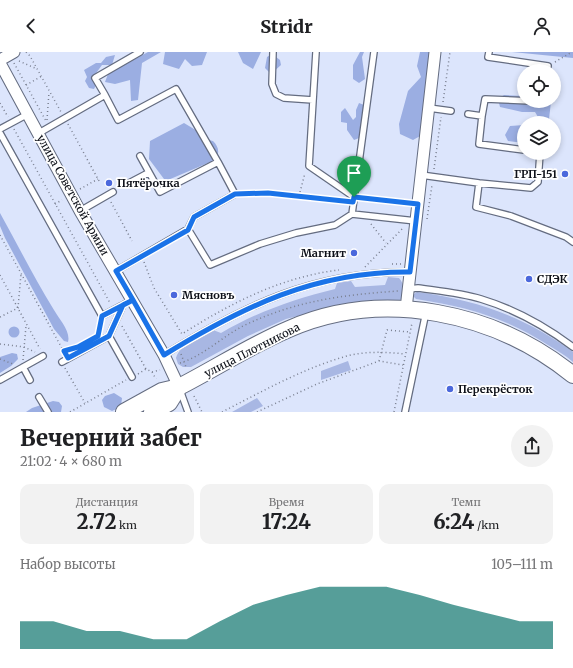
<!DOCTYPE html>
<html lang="ru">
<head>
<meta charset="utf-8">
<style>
	body { margin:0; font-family:Merriweather,serif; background:#f2f2f2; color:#202124; height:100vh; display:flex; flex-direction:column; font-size:15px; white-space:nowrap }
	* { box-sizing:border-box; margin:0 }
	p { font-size:13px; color:#757577 }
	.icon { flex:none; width:22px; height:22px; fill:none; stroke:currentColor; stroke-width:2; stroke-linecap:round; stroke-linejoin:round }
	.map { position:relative; height:360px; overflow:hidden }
	.details { display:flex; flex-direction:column; background:#fff; flex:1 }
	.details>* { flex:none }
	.controls { position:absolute; left:517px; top:12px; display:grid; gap:8px }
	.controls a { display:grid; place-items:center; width:44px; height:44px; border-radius:50%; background:#fff; box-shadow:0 2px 6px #0003; font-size:20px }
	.pin { position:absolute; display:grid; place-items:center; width:34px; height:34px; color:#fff; margin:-41px -17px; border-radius:50% 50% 50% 0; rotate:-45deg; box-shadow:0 0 4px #0007 }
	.pin .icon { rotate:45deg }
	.round { display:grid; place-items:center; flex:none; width:42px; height:42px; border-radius:21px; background:#f2f2f2 }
	.summary { display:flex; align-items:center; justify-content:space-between; height:68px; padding:0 20px }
	h1 { font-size:22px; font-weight:800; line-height:30px }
	.figures { display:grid; grid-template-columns:repeat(3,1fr); gap:6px; height:68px; padding:4px 20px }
	.figures div { display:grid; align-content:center; border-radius:10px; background:#f2f2f2; text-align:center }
	.figures b { font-size:20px; font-weight:800 }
	.figures small { font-size:11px; font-weight:400 }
	.figures p { font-size:11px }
	.chart { height:112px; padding:8px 20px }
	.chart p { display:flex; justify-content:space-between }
	.chart svg { width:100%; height:72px; margin-top:4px; fill:#0f766e; opacity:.7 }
	header { display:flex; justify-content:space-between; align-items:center; height:52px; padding:0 20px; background:#fff; font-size:18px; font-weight:800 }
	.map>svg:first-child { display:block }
	.green { fill:#a8b7e3 }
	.forest { fill:#9baee2 }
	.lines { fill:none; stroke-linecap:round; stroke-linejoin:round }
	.lane-casing { stroke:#646c80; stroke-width:8 }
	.street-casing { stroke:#646c80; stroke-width:13 }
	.secondary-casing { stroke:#646c80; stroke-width:18 }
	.path { stroke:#797f8f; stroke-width:1.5; stroke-dasharray:1 3; stroke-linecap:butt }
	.lane { stroke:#fff; stroke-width:5.5 }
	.street { stroke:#fff; stroke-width:11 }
	.secondary { stroke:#fff; stroke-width:16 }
	.route-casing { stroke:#fff; stroke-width:8 }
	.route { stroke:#1a73e8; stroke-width:5 }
	.poi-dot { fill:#4b68dc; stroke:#fff; stroke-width:1.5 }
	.labels { text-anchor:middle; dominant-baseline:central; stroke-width:3.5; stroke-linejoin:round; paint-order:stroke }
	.poi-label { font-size:11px; font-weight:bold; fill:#0e1119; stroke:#fff; text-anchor:start }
	.street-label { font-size:11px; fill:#0e1119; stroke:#fff }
</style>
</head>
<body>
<header><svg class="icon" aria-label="back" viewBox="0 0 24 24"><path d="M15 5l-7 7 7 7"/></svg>Stridr<svg class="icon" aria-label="person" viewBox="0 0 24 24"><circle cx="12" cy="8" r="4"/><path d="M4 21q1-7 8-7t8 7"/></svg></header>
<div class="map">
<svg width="573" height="360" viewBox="0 0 573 360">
	<rect width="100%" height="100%" fill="#dce5fc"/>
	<path class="green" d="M388,225L399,226C405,232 404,241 400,249L334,255L286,267L248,284L191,315H183L178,312L176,306C180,292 201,285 213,278L221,281C257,260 294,247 335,237L337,231L351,229L355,235L385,233Z
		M417,240C477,248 525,265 573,300V310C565,303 556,298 548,293C504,265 467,255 416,247L414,245V242Z
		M348,309L351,318L321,328V319Z
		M257,346L263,354L251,360H232Z"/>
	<path class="forest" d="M148,0H161L142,11L138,48L131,49L130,28L115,32L105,30L108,22Z
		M165,0H207L202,13L192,14L185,7L179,17L163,12Z
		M238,0H261L253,17L243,11Z
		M360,0H364L362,5L365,27L359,31L353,27V13Z
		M420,0H430L422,83L413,88L400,82L399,72L408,39L421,25L417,14Z
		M512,0H573V6Z
		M272,2L280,8L281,13L271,22L265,16L267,5Z
		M115,3L112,13H102L94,24L97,31L94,37L89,36L85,29L87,25L84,18L96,11H101L106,5Z
		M504,43L522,44L524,45V49H550L551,50L549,67L540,71H530L538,65L535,60H522L500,55L498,47Z
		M359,51L364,53L359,86L354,88L347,78V71L341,70V60L345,56L353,68L356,65V58Z
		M184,71L199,80L201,86L213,89C219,95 220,101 215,108L168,128L164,127L149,107L150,89Z
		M524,73V91L508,89L505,83L510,74Z
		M0,161C18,193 34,226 54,258C59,267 71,279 68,290L64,289L54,277L5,186L0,174Z
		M8.5 280a5.5 5.5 0 1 1 11 0a5.5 5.5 0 1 1-11 0Z
		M12,301L17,302L18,307L11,314L0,321V305Z
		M114,341L122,346L121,355L112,359L104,355L102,348L105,344Z
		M53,349L59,350L62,354L61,360H26L32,356Z"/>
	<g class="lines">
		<defs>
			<path id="lane" d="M273,0L272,32L276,42L284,46L313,48
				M316,0L309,114L354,145
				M489,0L488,5L548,14L547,19
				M105,43L118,68L176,37L218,110
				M429,56L451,59
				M468,62L482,64L479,92L524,98
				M482,64L485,47L531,49
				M0,77L28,62
				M0,81L102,264L132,248
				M39,81L105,43L95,26L140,0
				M140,104L160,140L218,110L235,142L194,165L188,177
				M421,123L479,131L476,155L511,164L566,185L573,190
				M129,131L148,121
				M479,131L531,136L538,130L540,101
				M80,159L113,140
				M352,162L374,0
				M116,219L188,177L210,213L260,192L296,181L335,173L352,162L416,169
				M408,237L418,236C439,239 461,241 481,247C514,257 545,274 573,295
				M109,284L132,325
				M164,303C244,254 314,219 410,220
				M62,310L109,284L123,253
				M23,315L30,328
				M0,328L43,304
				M180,338L188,360
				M39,345L48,360
				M405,360L426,260"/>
			<path id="street" d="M0,8L14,0
				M0,11L80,159L164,303L179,335
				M406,257L435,0"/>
			<path id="secondary" d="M124,360L162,339L179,335C216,316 251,293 289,277C383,236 495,260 573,323
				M152,360L169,351L179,335"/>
		</defs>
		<use href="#lane" class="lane-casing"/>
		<use href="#street" class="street-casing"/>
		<use href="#secondary" class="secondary-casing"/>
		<path class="path" d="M26,0L30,4L61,60
			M19,9L37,17
			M555,10L572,0
			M14,11L46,69
			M26,33L42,24
			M443,50L450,0
			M0,51L8,65
			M47,68L49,40
			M68,72L99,129
			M14,77L110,251
			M434,117L441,65
			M80,137L98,127
			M243,142L267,141L347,150
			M299,144L305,121
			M362,146L408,151
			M111,150L132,189
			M55,152L62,148
			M427,167L432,133
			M371,172L386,191
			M0,183L64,300
			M144,210L154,236L182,282C231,251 281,225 339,218
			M392,212H401
			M365,215L404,175
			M0,223L40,297
			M0,265L18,256L21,222
			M122,274L146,317L152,320L156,327
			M98,282L100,272
			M0,292L24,295L35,300
			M181,302L186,315
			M0,307L13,312
			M23,308L26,274
			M379,309L387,278L410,280
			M180,311C203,304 222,285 243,274C295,249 341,243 398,239
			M65,316L85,351
			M152,320L160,318
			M138,322L146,317
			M194,344L202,360
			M70,360L126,328
			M222,360C263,339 304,316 347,304C366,299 386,300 405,302
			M257,360L317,332L379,309L403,313
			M394,360L412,271"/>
		<use href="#lane" class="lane"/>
		<use href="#street" class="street"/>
		<use href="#secondary" class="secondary"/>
	</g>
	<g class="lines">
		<defs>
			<path id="route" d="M354,145L353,150L268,141L235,142L194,165L188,178L116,219L133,248L102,264L98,284L78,295L64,299L68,306L109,284L123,253L133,248L164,303C242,255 315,219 410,220L418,152L354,145"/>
		</defs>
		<use href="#route" class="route-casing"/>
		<use href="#route" class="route"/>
	</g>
	<g class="poi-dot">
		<circle cx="565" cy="122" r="4"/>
		<circle cx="109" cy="131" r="4"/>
		<circle cx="354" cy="201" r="4"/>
		<circle cx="529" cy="227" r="4"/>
		<circle cx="174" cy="243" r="4"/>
		<circle cx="450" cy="337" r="4"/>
	</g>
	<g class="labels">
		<g class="poi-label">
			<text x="557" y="122" text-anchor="end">ГРП-151</text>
			<text x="117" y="131">Пятёрочка</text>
			<text x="346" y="201" text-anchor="end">Магнит</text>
			<text x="537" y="227">СДЭК</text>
			<text x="182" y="243">Мясновъ</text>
			<text x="458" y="337">Перекрёсток</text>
		</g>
		<g class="street-label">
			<text transform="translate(73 143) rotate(61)">улица Советской Армии</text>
			<text transform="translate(252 298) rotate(-27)">улица Плотникова</text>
		</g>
	</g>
</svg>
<div class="controls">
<a><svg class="icon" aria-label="locate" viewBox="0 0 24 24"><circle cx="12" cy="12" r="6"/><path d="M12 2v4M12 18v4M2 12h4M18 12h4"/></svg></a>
<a><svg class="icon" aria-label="layers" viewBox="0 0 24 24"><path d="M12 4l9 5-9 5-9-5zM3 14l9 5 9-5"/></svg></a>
</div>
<div class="pin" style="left:354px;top:145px;background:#1e9e55"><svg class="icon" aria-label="arrive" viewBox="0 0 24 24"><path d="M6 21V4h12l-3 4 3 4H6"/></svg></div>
</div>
<section class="details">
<div class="summary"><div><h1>Вечерний забег</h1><p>21:02 · 4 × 680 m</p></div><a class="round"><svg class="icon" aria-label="share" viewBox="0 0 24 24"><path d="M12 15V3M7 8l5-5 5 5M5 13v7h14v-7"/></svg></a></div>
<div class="figures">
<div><p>Дистанция</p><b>2.72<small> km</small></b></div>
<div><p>Время</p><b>17:24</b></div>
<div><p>Темп</p><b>6:24<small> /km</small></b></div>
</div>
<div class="chart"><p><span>Набор высоты</span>105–111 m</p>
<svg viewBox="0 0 160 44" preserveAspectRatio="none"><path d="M0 44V27L10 27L20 33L30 33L40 38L50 38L60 27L70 17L80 11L90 6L100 6L110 6L120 11L130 17L140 22L150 27L160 27V44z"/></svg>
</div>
</section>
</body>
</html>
